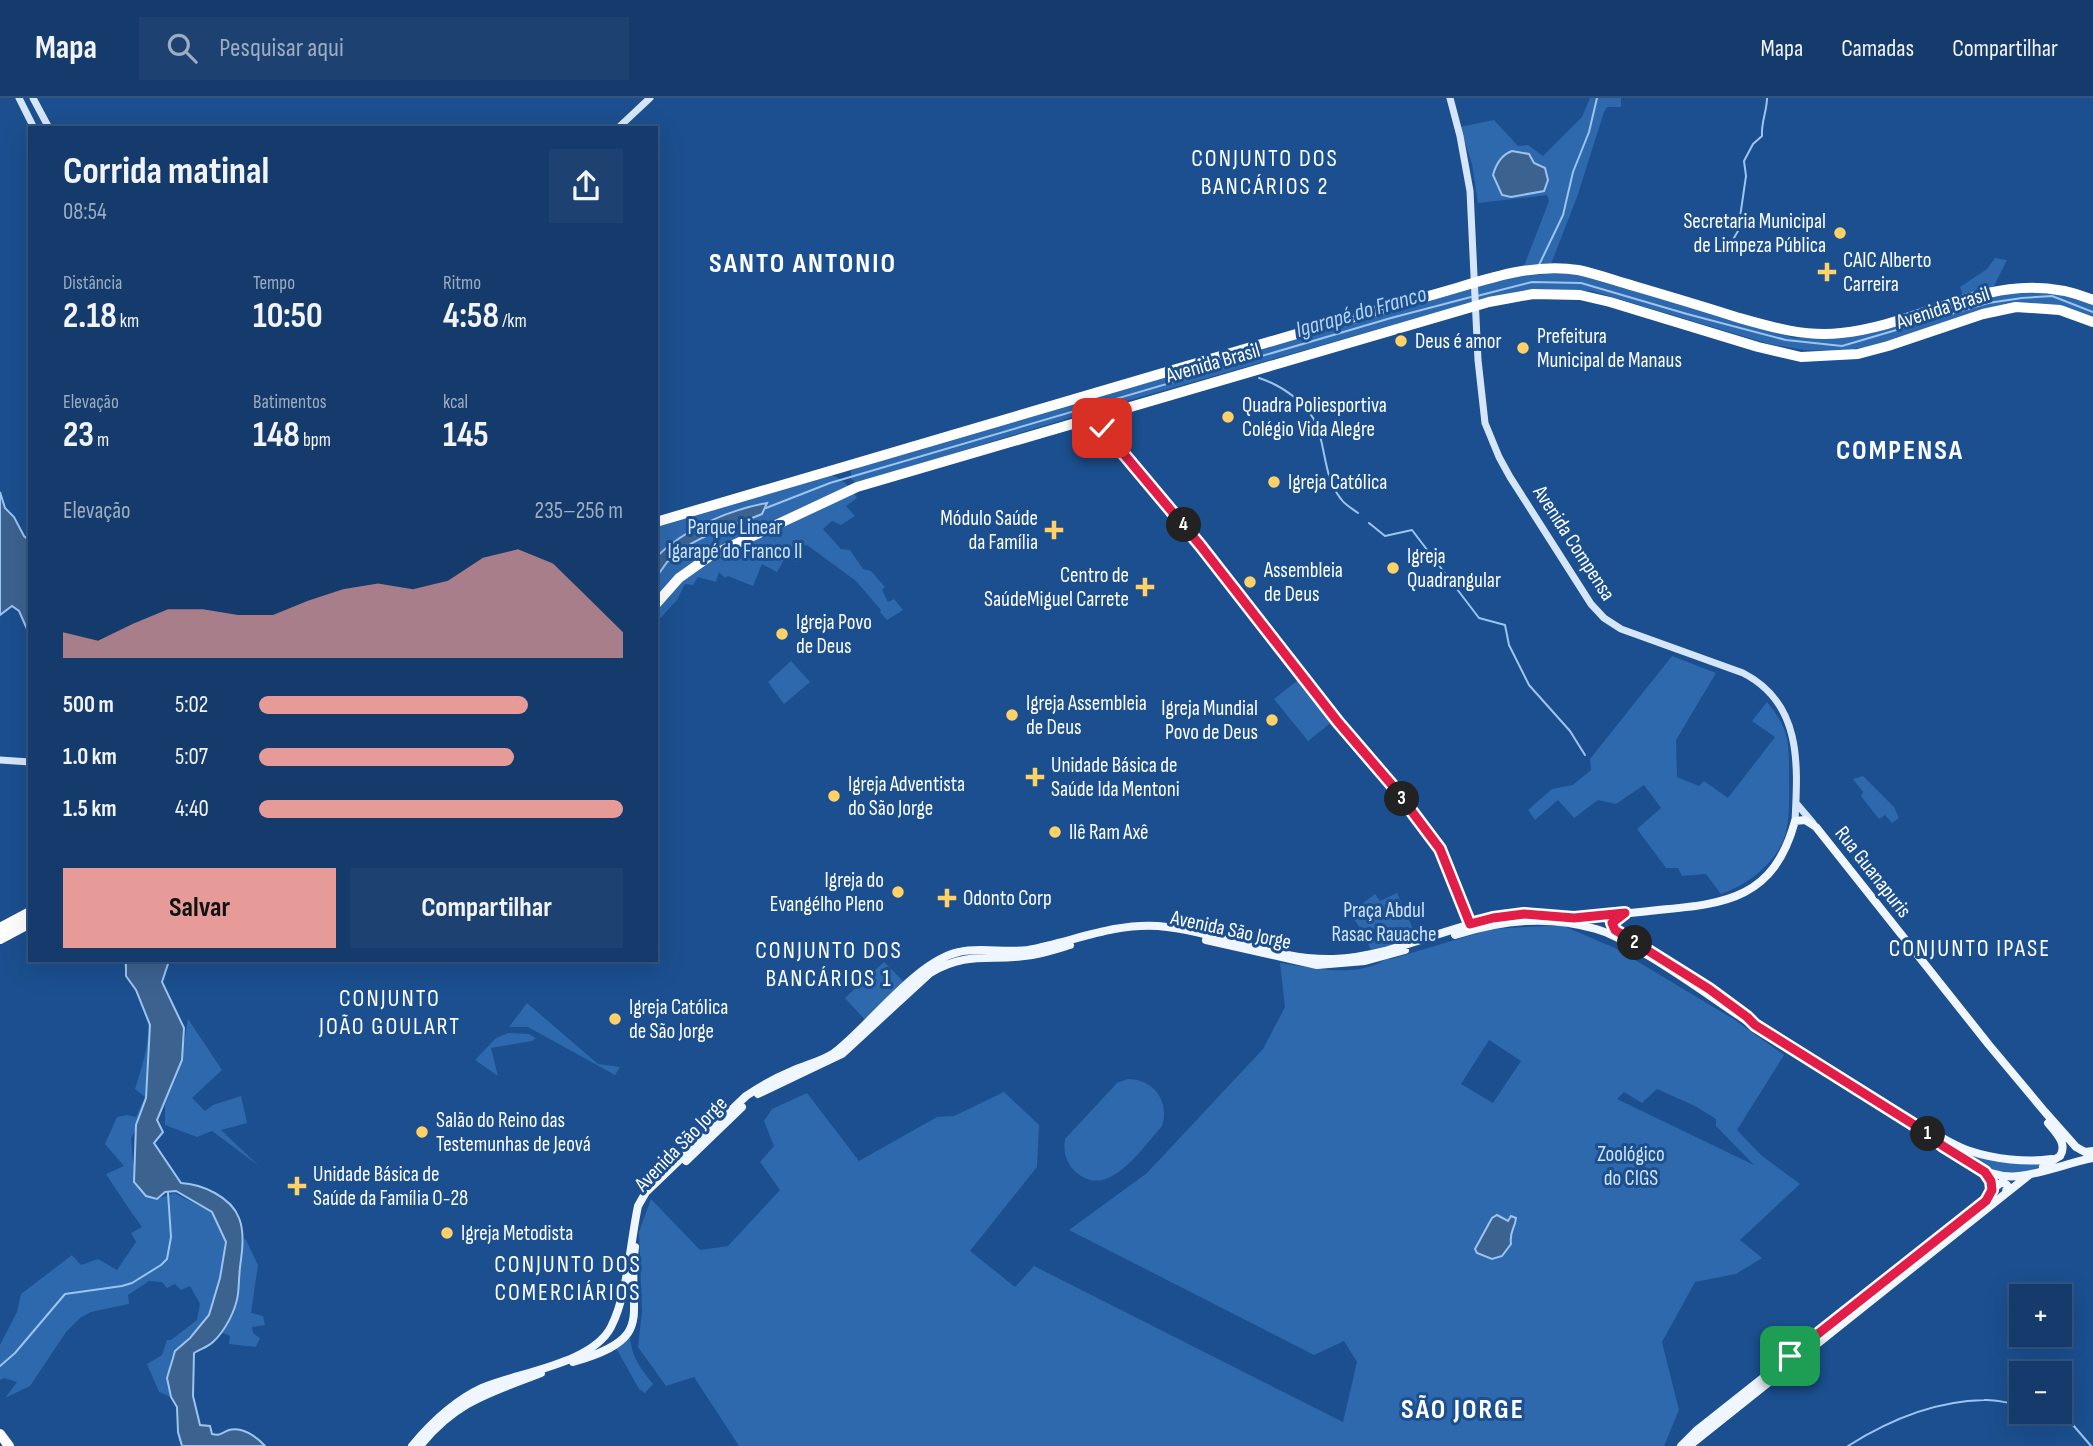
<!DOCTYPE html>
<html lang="pt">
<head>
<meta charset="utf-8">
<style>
	body { margin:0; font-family:"Sofia Sans Condensed",sans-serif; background:#1d4271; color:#f1f3f6; height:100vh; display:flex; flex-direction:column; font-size:26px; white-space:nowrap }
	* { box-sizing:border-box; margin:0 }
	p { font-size:23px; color:#9dadc1 }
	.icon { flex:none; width:38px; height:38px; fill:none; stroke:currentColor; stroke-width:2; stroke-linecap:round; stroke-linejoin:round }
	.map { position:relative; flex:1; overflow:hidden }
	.sheet { position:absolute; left:28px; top:28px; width:630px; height:836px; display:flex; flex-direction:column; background:#143b6b; border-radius:0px; box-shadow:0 7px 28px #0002,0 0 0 2px #33557e }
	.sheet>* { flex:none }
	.buttons { position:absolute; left:2009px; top:1186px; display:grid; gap:14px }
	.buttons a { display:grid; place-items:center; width:63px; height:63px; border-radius:0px; background:#143b6b; box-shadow:0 7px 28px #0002,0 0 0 2px #33557e; font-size:35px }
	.pin { position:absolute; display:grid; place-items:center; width:60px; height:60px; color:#fff; margin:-30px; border-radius:14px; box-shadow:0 4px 10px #0006 }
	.km { position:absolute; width:35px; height:35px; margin:-18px; border-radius:50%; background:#222; color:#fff; font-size:19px; line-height:35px; text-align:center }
	.round { display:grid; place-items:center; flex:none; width:74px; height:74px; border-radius:0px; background:#1d4271 }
	.summary { display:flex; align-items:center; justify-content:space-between; height:119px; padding:0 35px }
	h1 { font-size:38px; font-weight:700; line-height:52px }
	.stats { display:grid; grid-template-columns:repeat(3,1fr); gap:10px; height:119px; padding:7px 35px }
	.stats div { display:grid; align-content:center }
	.stats b { font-size:35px; font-weight:700 }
	.stats small { font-size:19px; font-weight:400 }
	.stats p { font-size:19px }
	.chart { height:196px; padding:14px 35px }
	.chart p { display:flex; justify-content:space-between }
	.chart svg { width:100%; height:126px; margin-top:7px; fill:#e69b98; opacity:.7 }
	.primary-button { display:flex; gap:14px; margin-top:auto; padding:14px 35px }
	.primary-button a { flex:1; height:80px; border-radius:0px; background:#e69b98; color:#111; font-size:28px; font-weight:700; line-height:80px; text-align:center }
	.primary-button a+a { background:#1d4271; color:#f1f3f6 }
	ul { padding:0 35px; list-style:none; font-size:23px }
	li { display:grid; grid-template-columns:112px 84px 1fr; align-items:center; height:52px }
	li i { height:18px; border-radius:9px; background:#e69b98 }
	header { display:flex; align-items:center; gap:42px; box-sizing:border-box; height:98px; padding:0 35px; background:#143b6b; border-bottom:2px solid #33557e }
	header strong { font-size:33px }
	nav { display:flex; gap:38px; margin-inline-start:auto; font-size:24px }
	.search { width:490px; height:63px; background:#1d4271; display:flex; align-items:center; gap:18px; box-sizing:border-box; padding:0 24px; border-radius:0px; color:#9dadc1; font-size:26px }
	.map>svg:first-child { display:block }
	.green { fill:#2e69ad; fill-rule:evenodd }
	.water { fill:#3c6290; stroke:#9cc4f0; stroke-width:2 }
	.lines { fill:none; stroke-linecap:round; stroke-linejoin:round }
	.stream { stroke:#9cc4f0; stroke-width:2 }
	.secondary { stroke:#d6e6fa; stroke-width:7 }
	.primary { stroke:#f0f6ff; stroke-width:8 }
	.highway { stroke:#fff; stroke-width:10 }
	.route-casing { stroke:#fff; stroke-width:14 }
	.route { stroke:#e11d48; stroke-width:9 }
	.poi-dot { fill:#ffd166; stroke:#1b4f8f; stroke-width:2.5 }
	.labels { text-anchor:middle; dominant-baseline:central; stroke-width:6; stroke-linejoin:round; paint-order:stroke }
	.poi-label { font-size:21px; fill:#fff; stroke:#1b4f8f; text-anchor:start }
	.street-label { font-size:21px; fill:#fff; stroke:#1b4f8f }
	.park-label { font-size:21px; fill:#cfe3fa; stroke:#1b4f8f }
	.water-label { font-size:23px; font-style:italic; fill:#b5d3f5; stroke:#1b4f8f }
	.quarter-label { font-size:24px; letter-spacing:2px; fill:#fff; stroke:#1b4f8f }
	.district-label { font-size:28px; font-weight:bold; letter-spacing:2px; fill:#fff; stroke:#1b4f8f }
</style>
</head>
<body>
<header>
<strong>Mapa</strong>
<div class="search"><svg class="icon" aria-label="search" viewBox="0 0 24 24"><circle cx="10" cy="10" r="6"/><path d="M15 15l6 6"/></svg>Pesquisar aqui</div>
<nav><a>Mapa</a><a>Camadas</a><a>Compartilhar</a></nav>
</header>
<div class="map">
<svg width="2093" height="1348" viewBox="0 0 2093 1348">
	<rect width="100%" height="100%" fill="#1b4f8f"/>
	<path class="green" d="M1590,0H1621V9H1607L1604,14L1577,99L1551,166L1524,168L1549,103L1547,97L1478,105L1472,66L1460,29L1494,22L1518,48L1528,47L1543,58L1582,19Z
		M1995,160L2007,162L1993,190L1963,198L1960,189L1987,171Z
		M1561,175L1582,178L1716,215L1794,240L1852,238L1879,233L1976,202L2022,194L2067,197L2093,206V220L2071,213L2062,207L1982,213L1867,249L1838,253L1804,252L1769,246L1592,193L1531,191L1483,201L1092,313L857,385L851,381V373L868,365L1299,239L1471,191C1494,179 1534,177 1561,175Z
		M828,376C842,380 850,388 857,400L846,408L855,418L841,427L832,423L823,431L841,451L850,452L863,471L871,473L885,489L882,492L888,504L894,501L903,512L887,522L880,514L881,512L856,483L807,447L803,448L797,464L786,458L777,474L762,466L753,488L728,478L725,480L719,474L716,484L698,479L693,487L685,486L677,502L657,524L659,529L656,532V428Z
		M1672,558L1716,575L1676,642L1677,679L1699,688L1704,683L1728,700L1775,639L1752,623L1767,604C1790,632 1789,645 1789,680C1789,698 1790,716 1786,734C1779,763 1748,787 1721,796L1706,776L1682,778L1678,770H1666L1637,731L1661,710L1644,687L1616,706L1598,702L1574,720L1558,702L1535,722L1528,712L1552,691L1573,687L1591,672L1590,661Z
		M791,563L810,584L784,606L768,584Z
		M1298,582L1332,624L1308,643L1274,601Z
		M1863,678L1894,709L1899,720L1892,725L1885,717L1879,721L1861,698L1863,694L1853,681Z
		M1397,795L1417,840L1371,852L1362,833L1350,815L1375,796L1380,803Z
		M1561,827L1615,850L1735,922L1784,957L1737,1032L1761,1057L1800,1086L1740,1142L1762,1160L1736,1176L1695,1184L1662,1244L1679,1312L1664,1348H739L694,1279L666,1288L638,1249L642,1214L639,1134L651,1101L700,1152L728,1148L780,1092L760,1064L774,1048L764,1023L772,1011L807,995L859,1063L937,1019L954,1018L1004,994L1039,1027L1037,1069L970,1153L1015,1189L1034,1168L1343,1324L1357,1264L1344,1243L1314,1257L1069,1132L1147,1075L1263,951L1285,909L1280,865C1315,870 1357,881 1388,860L1391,861L1492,831ZM1489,942L1521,963L1493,1005L1461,986ZM1657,991L1695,1008L1716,1021V1028L1754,1067L1617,1001L1624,994L1642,1005Z
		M123,863H141L164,913L152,1005L131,1040L133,1064L146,1098L157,1101L174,1095L212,1114L225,1143L220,1180L209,1217L172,1258L167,1280L171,1299L159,1294L147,1266L162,1257L167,1242H171L197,1222L200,1206L190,1188L181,1192L175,1186L167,1190L162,1184L149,1183L128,1197L129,1206L91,1214L80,1220L66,1234L30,1288L5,1300L17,1284L4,1280L0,1282V1247L17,1214L21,1196L72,1157L81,1167L98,1161L117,1172L136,1144L131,1135L142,1129C129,1112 118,1094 106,1076L124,1068L105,1046L117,1019L127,1017L136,1019L145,999L135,991C141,972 152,940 147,919C144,901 127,886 123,863Z
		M884,864L906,886L867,924L845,900Z
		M527,905L598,966L620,969L615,977L528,929H509Z
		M188,921L222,972L192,1000L205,1013L213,1007L241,998L247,1025L221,1032L259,1068L212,1033L197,1039L165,1027V1007L180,970Z
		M508,935L529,936L536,940L532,943L491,950L498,978L475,962L496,940Z
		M1128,981C1154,981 1170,1004 1162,1028C1142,1050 1109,1102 1077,1075C1066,1066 1063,1054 1065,1041L1117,985Z
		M1938,1041L1972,1056L2052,1063C2001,1089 1982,1067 1938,1041Z
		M245,1140L258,1167L251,1215L263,1218L265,1227L252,1229L253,1235L260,1240L256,1249L229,1246L230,1238L221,1234L238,1199L242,1148Z
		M630,1239C631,1258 641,1271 653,1286L645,1295L639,1291L616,1250Z"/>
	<path class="water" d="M1512,53L1529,56L1534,65L1545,70L1548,82L1544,93L1511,99L1502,97L1493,77C1496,66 1501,57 1512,53Z
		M0,394L5,410L14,419L24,438L30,443L27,462L30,464V529L27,531L19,513L12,508L0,517Z
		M767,405L762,416C731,429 694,438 669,462C664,467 661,474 656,479V459C685,431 728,412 767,405Z
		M126,863H169L162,884L184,930L182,962L157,1022L163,1034L154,1045L181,1085C202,1086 231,1099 239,1120C245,1135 242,1155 240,1169C239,1178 239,1187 238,1196C236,1212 225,1233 213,1244C208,1249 200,1251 194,1255L193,1298L200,1327L210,1328L212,1336C221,1338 221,1335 229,1332C242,1328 257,1339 265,1348H182L178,1334L177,1309L171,1299L167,1280L175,1253L190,1240L209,1217L220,1180L226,1144L212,1114L176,1093L165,1094L157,1101L146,1098L134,1084L136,1027L146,1000L150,927L136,892L126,878Z
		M1497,1117L1508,1123L1511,1118L1516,1120C1515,1131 1509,1133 1511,1146L1502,1158L1492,1161L1477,1155L1475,1151L1492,1120Z"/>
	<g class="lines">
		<path class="stream" d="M1731,145L1738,133L1746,78L1744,63L1753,46L1762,38C1761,24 1767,13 1767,0
			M1539,167L1563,117L1573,74L1589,34L1597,0
			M1477,198L1532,184L1581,185L1687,216L1786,242L1842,248L1988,205L2022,200L2052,198L2093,214
			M1259,280C1281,287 1308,305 1317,328C1326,352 1324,380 1341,401C1345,407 1353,411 1358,415
			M766,410L830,385L1391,220L1471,199
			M1369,425L1385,438L1412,432L1479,520L1505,527L1509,547L1529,587L1570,633L1585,657
			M0,1268L15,1255L65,1196L122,1188L132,1185L161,1167L167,1161L171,1139L168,1095
			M2054,1314L2073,1327L2091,1348
			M1848,1348C1889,1322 1934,1303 1984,1302C1996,1301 2008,1306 2021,1306"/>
		<path class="secondary" d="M19,0L34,30
			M33,0L49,30
			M1450,0L1460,38L1470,93L1478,262L1485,325L1499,359L1510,379L1591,506L1604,520L1621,531L1743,575C1802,605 1798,666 1795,723
			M618,30L650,0
			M1085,324L1106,333L1200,448L1338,623L1392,687L1440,751L1470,826
			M0,662L30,664
			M1796,705L1813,725"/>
		<path class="primary" d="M1623,816L1612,825L1615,832L1623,837
			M1455,837C1503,822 1548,817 1596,831C1614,836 1629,846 1644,855C1677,874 1707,896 1738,917C1798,958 1862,994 1924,1033C1950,1054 1983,1082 2019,1078C2044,1075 2068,1065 2093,1060
			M1206,842L1317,867L1365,863L1405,852
			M758,996L842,956L930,875C968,852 992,864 1032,857C1045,855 1057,851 1070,847
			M2048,1025C2056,1035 2068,1046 2060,1058
			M1930,1034C1944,1040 1957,1049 1970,1053C1994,1061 2027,1065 2052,1061
			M686,1063L742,1009
			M2043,1069L2060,1058
			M1992,1092L2002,1084L2007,1087L2006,1094
			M573,1264C659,1239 626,1218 635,1149
			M412,1348C432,1324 454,1303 482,1290C519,1274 592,1266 611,1229C628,1196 630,1145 638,1108L646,1094L746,998C761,988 775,980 792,973C805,967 822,963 834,955C870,928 916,863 959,854C978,849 1006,855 1028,852C1072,844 1113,825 1158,828C1218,833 1274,863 1334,861C1391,859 1442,830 1497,820C1526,814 1549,820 1577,819C1604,818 1631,815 1658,812C1727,806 1774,800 1795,723L1805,722L1816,729L1989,947L2045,1014L2076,1049L2085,1054L2093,1053
			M420,1348C456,1303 490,1295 541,1275
			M1681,1348L1696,1333L1986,1103L1992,1092L1990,1082L1985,1074
			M1689,1348L2029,1077"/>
		<path class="highway" d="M656,424L1371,214C1398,206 1426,199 1453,191C1493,179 1536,165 1578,172C1597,176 1616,183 1634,188C1668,198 1702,208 1736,219C1771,229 1804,239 1841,235C1929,226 2002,164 2093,202
			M656,506L679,480L710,458L857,389L1489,204L1533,196L1580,197L1610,204L1758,249L1801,259L1858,256L1888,248L1983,216L2016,209L2060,212L2093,224
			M0,830L30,814
			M0,841L30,825
			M0,1336L9,1348"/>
	</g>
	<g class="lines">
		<defs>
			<path id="route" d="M1102,330L1200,447L1338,624L1392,687L1440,751L1470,826L1493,820L1524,816L1574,820L1625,815L1612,825L1615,832L1709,891L1747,919L1755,927L1924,1033L1943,1048L1985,1074L1991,1083L1992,1092L1986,1103L1790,1258"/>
		</defs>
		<use href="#route" class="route-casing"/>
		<use href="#route" class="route"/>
	</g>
	<g class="poi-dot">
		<circle cx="1840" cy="135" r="7"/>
		<path d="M1823.5 163.5h7v7h7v7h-7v7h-7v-7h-7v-7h7z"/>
		<circle cx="1401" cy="243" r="7"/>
		<circle cx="1523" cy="250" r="7"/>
		<circle cx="1228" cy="319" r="7"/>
		<circle cx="1274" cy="384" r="7"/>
		<path d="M1050.5 421.5h7v7h7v7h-7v7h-7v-7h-7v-7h7z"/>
		<circle cx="1393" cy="470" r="7"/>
		<circle cx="1250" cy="484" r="7"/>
		<path d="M1141.5 478.5h7v7h7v7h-7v7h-7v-7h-7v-7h7z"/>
		<circle cx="782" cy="536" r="7"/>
		<circle cx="1012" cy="617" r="7"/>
		<circle cx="1272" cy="622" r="7"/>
		<path d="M1031.5 668.5h7v7h7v7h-7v7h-7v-7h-7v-7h7z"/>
		<circle cx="834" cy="698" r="7"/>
		<circle cx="1055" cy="734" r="7"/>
		<circle cx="898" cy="794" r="7"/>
		<path d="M943.5 789.5h7v7h7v7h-7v7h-7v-7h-7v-7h7z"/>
		<circle cx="615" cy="921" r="7"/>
		<circle cx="422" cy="1034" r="7"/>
		<path d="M293.5 1077.5h7v7h7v7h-7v7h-7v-7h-7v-7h7z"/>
		<circle cx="447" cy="1135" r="7"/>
	</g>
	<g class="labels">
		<g class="poi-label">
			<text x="1826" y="123" text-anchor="end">Secretaria Municipal<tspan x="1826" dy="24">de Limpeza Pública</tspan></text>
			<text x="1843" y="162">CAIC Alberto<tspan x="1843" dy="24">Carreira</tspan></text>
			<text x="1537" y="238">Prefeitura<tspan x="1537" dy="24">Municipal de Manaus</tspan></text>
			<text x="1415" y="243">Deus é amor</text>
			<text x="1242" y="307">Quadra Poliesportiva<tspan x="1242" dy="24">Colégio Vida Alegre</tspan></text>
			<text x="1288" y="384">Igreja Católica</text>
			<text x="1038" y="420" text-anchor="end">Módulo Saúde<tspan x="1038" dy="24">da Família</tspan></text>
			<text x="1407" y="458">Igreja<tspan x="1407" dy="24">Quadrangular</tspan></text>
			<text x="1264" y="472">Assembleia<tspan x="1264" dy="24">de Deus</tspan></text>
			<text x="1129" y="477" text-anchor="end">Centro de<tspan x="1129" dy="24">SaúdeMiguel Carrete</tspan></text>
			<text x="796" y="524">Igreja Povo<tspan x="796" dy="24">de Deus</tspan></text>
			<text x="1026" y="605">Igreja Assembleia<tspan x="1026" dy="24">de Deus</tspan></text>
			<text x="1258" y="610" text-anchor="end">Igreja Mundial<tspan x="1258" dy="24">Povo de Deus</tspan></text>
			<text x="1051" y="667">Unidade Básica de<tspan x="1051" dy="24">Saúde Ida Mentoni</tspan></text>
			<text x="848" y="686">Igreja Adventista<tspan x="848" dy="24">do São Jorge</tspan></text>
			<text x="1069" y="734">Ilê Ram Axê</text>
			<text x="884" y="782" text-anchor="end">Igreja do<tspan x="884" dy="24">Evangélho Pleno</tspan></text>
			<text x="963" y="800">Odonto Corp</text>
			<text x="629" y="909">Igreja Católica<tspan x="629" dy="24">de São Jorge</tspan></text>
			<text x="436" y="1022">Salão do Reino das<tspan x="436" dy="24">Testemunhas de Jeová</tspan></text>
			<text x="313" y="1076">Unidade Básica de<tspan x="313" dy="24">Saúde da Família O-28</tspan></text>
			<text x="461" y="1135">Igreja Metodista</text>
		</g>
		<g class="street-label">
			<text transform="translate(1943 210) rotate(-18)">Avenida Brasil</text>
			<text transform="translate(1213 265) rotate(-16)">Avenida Brasil</text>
			<text transform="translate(1574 445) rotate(57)">Avenida Compensa</text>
			<text transform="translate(1873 774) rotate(52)">Rua Guanapuris</text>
			<text transform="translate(1231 832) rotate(12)">Avenida São Jorge</text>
			<text transform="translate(681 1046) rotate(-46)">Avenida São Jorge</text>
		</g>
		<g class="park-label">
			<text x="735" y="429">Parque Linear<tspan x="735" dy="24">Igarapé do Franco II</tspan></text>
			<text x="1384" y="812">Praça Abdul<tspan x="1384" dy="24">Rasac Rauache</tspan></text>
			<text x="1631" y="1056">Zoológico<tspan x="1631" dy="24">do CIGS</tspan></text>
		</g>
		<g class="water-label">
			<text transform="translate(1361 214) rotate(-16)">Igarapé do Franco</text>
		</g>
		<g class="quarter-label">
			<text x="1265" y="60">CONJUNTO DOS<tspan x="1265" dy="28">BANCÁRIOS 2</tspan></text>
			<text x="1970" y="850">CONJUNTO IPASE</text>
			<text x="829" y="852">CONJUNTO DOS<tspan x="829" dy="28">BANCÁRIOS 1</tspan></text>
			<text x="390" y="900">CONJUNTO<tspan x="390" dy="28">JOÃO GOULART</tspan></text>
			<text x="568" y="1166">CONJUNTO DOS<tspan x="568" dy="28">COMERCIÁRIOS</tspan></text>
		</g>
		<g class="district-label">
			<text x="803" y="165">SANTO ANTONIO</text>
			<text x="1900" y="352">COMPENSA</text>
			<text x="1463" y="1311">SÃO JORGE</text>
		</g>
	</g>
</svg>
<div class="buttons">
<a>+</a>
<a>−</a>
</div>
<div class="pin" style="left:1790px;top:1258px;background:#1e9e55"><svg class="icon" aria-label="arrive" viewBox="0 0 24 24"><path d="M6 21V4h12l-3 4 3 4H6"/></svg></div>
<div class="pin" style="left:1102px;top:330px;background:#d93025"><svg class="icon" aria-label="check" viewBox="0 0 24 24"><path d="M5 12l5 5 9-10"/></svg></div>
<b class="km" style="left:1928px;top:1036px">1</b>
<b class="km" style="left:1635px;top:845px">2</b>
<b class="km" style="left:1402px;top:701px">3</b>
<b class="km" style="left:1184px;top:427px">4</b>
<section class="sheet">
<div class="summary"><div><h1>Corrida matinal</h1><p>08:54</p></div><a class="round"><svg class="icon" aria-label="share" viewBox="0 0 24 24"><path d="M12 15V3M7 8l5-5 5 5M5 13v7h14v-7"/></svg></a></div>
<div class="stats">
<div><p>Distância</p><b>2.18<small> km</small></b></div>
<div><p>Tempo</p><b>10:50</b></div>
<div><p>Ritmo</p><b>4:58<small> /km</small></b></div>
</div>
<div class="stats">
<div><p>Elevação</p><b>23<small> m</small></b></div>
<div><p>Batimentos</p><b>148<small> bpm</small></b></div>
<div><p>kcal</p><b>145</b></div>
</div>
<div class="chart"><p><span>Elevação</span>235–256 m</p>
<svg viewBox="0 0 160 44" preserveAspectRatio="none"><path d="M0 44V35L10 38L20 32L30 27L40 27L50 29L60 29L70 24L80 20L90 18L100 20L110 17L120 9L130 6L140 11L150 23L160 35V44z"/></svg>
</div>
<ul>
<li><b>500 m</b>5:02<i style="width:74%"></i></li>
<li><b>1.0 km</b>5:07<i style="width:70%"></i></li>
<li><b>1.5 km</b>4:40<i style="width:100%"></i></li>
</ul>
<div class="primary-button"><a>Salvar</a><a>Compartilhar</a></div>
</section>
</div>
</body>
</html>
